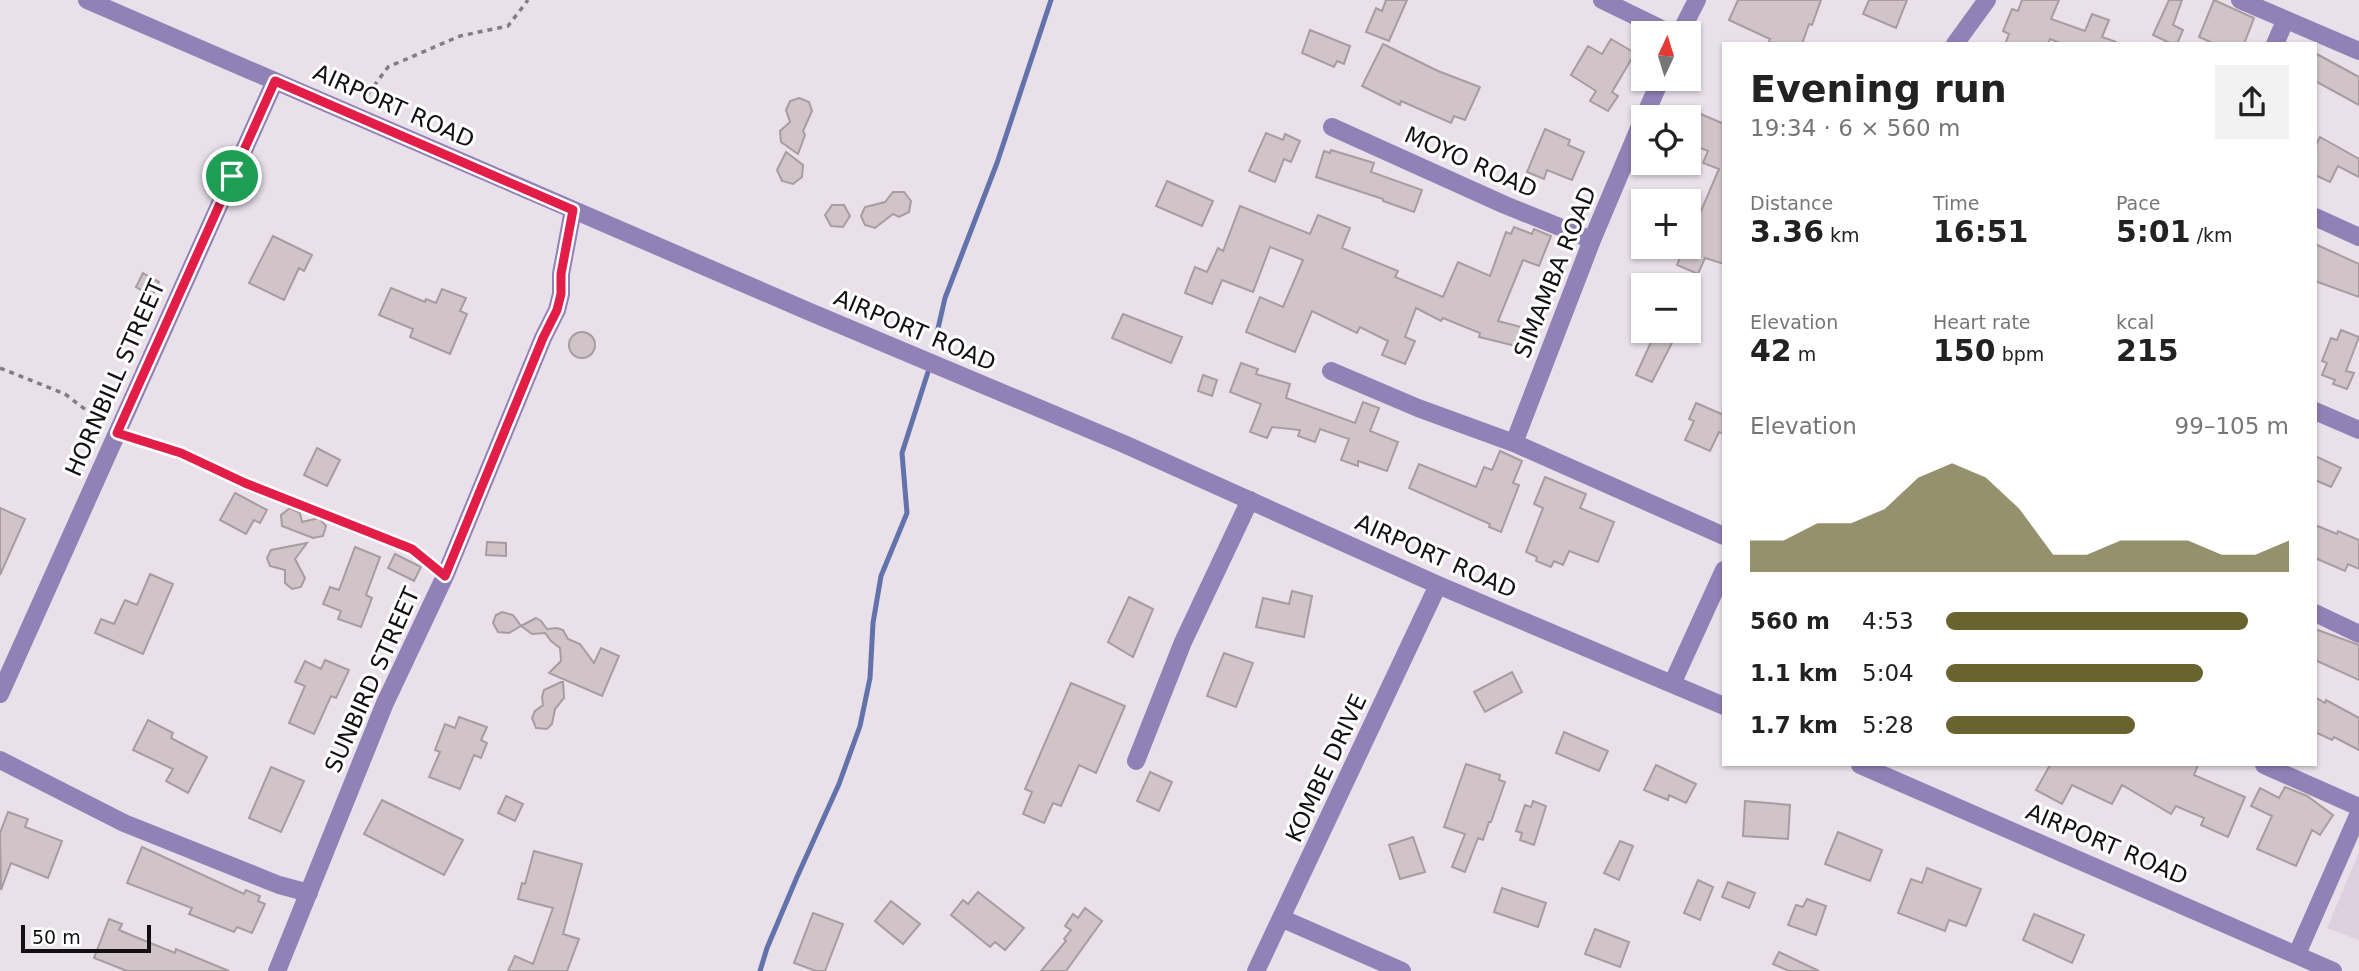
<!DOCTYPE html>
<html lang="en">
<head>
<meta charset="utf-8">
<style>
	body { margin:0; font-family:"DejaVu Sans",sans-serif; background:#f2f2f2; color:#222; height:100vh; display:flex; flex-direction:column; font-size:26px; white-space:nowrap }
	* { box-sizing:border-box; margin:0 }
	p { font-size:23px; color:#767676 }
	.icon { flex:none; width:38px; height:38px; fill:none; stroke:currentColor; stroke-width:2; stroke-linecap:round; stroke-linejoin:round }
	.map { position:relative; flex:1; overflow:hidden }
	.details { position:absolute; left:1722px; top:42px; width:595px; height:724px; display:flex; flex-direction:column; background:#fff; border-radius:0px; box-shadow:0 2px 5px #0004 }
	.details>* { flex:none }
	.needle { width:46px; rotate:4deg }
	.fabs { position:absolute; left:1631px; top:21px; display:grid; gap:14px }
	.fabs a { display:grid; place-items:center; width:70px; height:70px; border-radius:0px; background:#fff; box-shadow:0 2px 5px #0004; font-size:35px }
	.scale { position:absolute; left:21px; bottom:18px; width:130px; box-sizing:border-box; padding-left:7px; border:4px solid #131013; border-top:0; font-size:19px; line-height:24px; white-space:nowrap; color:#131013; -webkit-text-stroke:5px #fff; paint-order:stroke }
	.pin { position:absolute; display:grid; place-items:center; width:60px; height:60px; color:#fff; margin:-30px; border:4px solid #fff; border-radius:50%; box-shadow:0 2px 7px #0007 }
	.round { display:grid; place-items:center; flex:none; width:74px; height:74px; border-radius:0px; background:#f2f2f2 }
	.overview { display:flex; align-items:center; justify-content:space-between; height:119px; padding:0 28px }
	h1 { font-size:38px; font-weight:800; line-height:52px }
	.metrics { display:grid; grid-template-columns:repeat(3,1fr); gap:10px; height:119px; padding:7px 28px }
	.metrics div { display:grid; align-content:center }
	.metrics b { font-size:30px; font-weight:800 }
	.metrics small { font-size:19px; font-weight:400 }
	.metrics p { font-size:19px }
	.chart { height:196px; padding:14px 28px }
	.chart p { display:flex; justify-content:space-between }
	.chart svg { width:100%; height:126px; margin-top:7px; fill:#69632f; opacity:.7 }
	ul { padding:0 28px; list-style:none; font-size:23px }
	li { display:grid; grid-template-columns:112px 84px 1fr; align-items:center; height:52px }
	li i { height:18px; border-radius:9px; background:#69632f }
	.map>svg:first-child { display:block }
	.built { fill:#ded1df }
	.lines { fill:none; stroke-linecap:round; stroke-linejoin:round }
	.stream { stroke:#6272aa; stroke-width:5 }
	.building { fill:#d0c4c8; stroke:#a79ca0; stroke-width:2 }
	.path { stroke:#837d83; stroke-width:3.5; stroke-dasharray:5 5; stroke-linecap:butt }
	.minor { stroke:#9181b6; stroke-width:18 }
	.route-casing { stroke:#fff; stroke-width:14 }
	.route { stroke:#e11d48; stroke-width:9 }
	.labels { text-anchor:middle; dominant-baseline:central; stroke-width:6; stroke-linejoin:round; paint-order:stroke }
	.street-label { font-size:23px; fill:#131013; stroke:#fff }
</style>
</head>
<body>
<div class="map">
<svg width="2359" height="971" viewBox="0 0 2359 971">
	<rect width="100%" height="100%" fill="#e9e0e9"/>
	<path class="built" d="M2359,852V940L2327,928Z"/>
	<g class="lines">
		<path class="stream" d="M934,346L945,298L997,163L1051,0
			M760,971L767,948L797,877L839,784L860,726L870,678L873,623L881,576L907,513L902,453L928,372"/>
	</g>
	<path class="building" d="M1386,0H1407L1389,41L1366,32L1376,8L1382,11Z
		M1738,0H1821L1812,25L1809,24L1802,44H1768L1770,39L1729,20Z
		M1869,0H1907L1896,28L1863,14Z
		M2022,0H2059L2051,19L2085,31L2092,14L2109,20L2102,37L2116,42V44H2063L2050,39L2048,44H2005L2009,34L2003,31L2012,9L2018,11Z
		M2169,0H2182L2173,25L2183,30L2177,44H2172L2153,35Z
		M2214,0L2254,18L2244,44H2215L2199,37Z
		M1310,30L1350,46L1344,64L1337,61L1334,67L1302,53Z
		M1611,39L1635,53L1612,92L1618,96L1608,111L1590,101L1596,91L1571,75L1588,46L1602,54Z
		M1383,44L1438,71L1480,87L1465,120L1454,116L1451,123L1401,101L1400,105L1362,86Z
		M2315,53L2359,77V105L2315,81Z
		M799,98L809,102L812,111L803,131L805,135L798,154L781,142L780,131L790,122L786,110L790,101Z
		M1689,109L1724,124V264L1705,258L1698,274L1677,265L1684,247H1689V239L1719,169L1703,163L1708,151L1689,143Z
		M1545,129L1570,140L1568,145L1584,152L1572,180L1547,170L1544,179L1527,172Z
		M1266,133L1283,140L1285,134L1300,141L1291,162L1284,159L1275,182L1249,171Z
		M2320,137L2359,159V177L2338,166L2330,182L2315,175V147Z
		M1331,150L1374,163L1371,172L1422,190L1414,212L1383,201V199L1316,177L1324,151L1330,153Z
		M786,152L803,165L802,177L793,184L782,181L777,170Z
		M1167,181L1213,201L1202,226L1156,206Z
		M893,192H904L911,201L909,212L899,217L893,214L875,228L865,225L861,216L865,207L885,202Z
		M832,205H844L850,216L843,227L831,226L825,215Z
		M1240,206L1310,234L1318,215L1350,228L1342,248L1398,271L1395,277L1443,297L1458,262L1490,276L1506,232L1511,234L1514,227L1532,234L1534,229L1551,236L1539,266L1523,260L1498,321L1521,327L1516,346L1479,337L1480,333L1443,318L1441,321L1416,308L1405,337L1415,341L1405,364L1382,355L1388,341L1360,327L1357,333L1312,311L1295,352L1246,332L1260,297L1283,307L1303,260L1270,247L1253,292L1222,280L1212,304L1185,293L1195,267L1207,272L1218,248L1223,251Z
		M273,236L312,255L304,271L299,268L284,300L249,283Z
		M2315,244L2359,264V297L2315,281Z
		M143,273L159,282L152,296L136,287Z
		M391,288L425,302L426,299L436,303L442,289L466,298L460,311L467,314L450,354L410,337L413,329L379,315Z
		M1123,314L1182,337L1171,363L1112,338Z
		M2341,330L2359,337L2346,371L2354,373L2347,389L2333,384L2335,380L2322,375L2327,363L2322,361L2331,338L2337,340Z
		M1656,331H1678L1652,382L1636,375Z
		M569 345a13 13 0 1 1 26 0a13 13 0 1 1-26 0Z
		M1241,363L1258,369L1256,374L1290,384L1286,398L1355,423L1363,402L1379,408L1370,431L1398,442L1387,471L1358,461V466L1341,460L1349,439L1320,429L1315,442L1298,436L1300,430L1272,427L1267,438L1250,432L1261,404L1230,392Z
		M1203,375L1217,380L1212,396L1198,391Z
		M1696,403L1724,415V434L1719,432L1710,451L1685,440L1694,421L1689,419Z
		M317,448L340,460L327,486L304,475Z
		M1500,451L1522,461L1513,483L1519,485L1501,532L1489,527L1490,524L1409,488L1419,464L1476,487L1484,467L1492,470Z
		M2315,456L2341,468L2331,487L2315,480Z
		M1545,477L1586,494L1580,508L1614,522L1598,562L1569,551L1563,565L1554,561L1551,567L1536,561L1537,557L1526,552L1543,508L1534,504Z
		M235,493L267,510L260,523L254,520L246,534L220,520Z
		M0,508L25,519L0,575Z
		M290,508L300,513L302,522L319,518L326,526L323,536L313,538L282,526L281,515Z
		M2315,525L2337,534L2338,531L2359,540V569L2348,564L2345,571L2315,558Z
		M487,542L506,543V556L486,555Z
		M307,543L295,559L305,578L301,587L292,589L285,583V570L270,566L267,558L271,550Z
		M355,547L380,557L366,595L372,598L361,627L338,619L341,611L323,604L330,587L339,590Z
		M395,554L421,567L414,581L388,568Z
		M150,574L173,584L143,654L95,633L101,619L114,624L125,600L137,605Z
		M1292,591L1312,596L1304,637L1256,627L1263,598L1289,604Z
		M1129,597L1153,609L1133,657L1108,642Z
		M502,612L513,615L521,626L509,633L498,632L493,623L496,615Z
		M536,618L541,621L547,629L557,628L563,630L568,639L580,644L594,663L601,648L619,656L602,696L549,673L561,661L560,648L551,641L545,633L532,634L521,626Z
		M2315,629L2359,645V680L2315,660Z
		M1224,653L1253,663L1236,707L1207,696Z
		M325,660L349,670L336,698L331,696L314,734L289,723L305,686L295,682L305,661L321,669Z
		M1512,672L1522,692L1485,712L1474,692Z
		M563,681L564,698L555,709L552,724L547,729L536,728L532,718L535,711L543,705L542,697L544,690Z
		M1071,683L1125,706L1096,773L1079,765L1061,806L1053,803L1044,823L1023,814L1032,792L1025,789Z
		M2315,697L2325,703L2326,700L2359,718V750L2334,737L2332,740L2315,732Z
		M459,717L487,727L481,740L487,743L481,758L474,755L460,789L429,777L440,752L435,750L445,724L455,728Z
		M148,720L173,733L171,738L207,757L188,793L166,781L173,769L133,750Z
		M1564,732L1608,751L1599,771L1556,753Z
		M1466,764L1500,775L1499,780L1505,782L1491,822H1489L1483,840L1478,838L1465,872L1452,867L1465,834L1444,827Z
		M1656,765L1696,784L1686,803L1669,795L1668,800L1644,790Z
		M2050,765H2198L2194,775L2245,797L2228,837L2201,825L2204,818L2176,806L2171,814L2122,785L2112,804L2072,785L2062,804L2036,790Z
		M271,767L304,781L281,832L249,818Z
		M1150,772L1172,782L1159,811L1137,801Z
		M2285,787L2307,796L2333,815L2320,835L2312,830L2296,866L2257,849L2272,816L2251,806L2260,788L2279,798Z
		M506,796L523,804L515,821L498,813Z
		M382,800L463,840L444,875L364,834Z
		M1533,801L1546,806L1534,845L1520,840L1522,833L1516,831L1525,805L1531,807Z
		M1745,801L1790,805L1788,839L1743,836Z
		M8,812L28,819L25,827L62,841L48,878L11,863L1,890L0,833Z
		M1838,832L1882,850L1870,881L1825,864Z
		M1413,837L1425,872L1400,879L1389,845Z
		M1620,841L1633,846L1619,880L1604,873Z
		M142,847L244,894L246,890L260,896L258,901L265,904L252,933L237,927L234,932L189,914L192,908L127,883Z
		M534,851L582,864L563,934L579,939L567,971H508L515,956L533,964L553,908L518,899L522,883L525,884Z
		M1927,868L1981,889L1966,926L1949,920L1945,931L1898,913L1911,879L1922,883Z
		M1698,880L1713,887L1700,920L1684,913Z
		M1728,882L1755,893L1749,908L1722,897Z
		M1502,888L1546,903L1538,927L1494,912Z
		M978,892L1024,928L1005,950L995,942L990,947L951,915L963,900L968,904Z
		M1807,899L1826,906L1816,935L1788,925L1796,905L1803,907Z
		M891,901L920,924L903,944L875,921Z
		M1085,908L1102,921L1066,971H1041L1066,941L1064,939L1071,930L1065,926L1073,914L1078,918Z
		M813,913L843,924L825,971H816L794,963Z
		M2034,914L2084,935L2072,963L2023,940Z
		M109,919L122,924L119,930L138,938L175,953L176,949L229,971H127L94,958Z
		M1595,929L1629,942L1620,967L1585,954Z
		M1779,952L1819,971H1789L1773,964Z"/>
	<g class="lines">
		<path class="path" d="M362,102L388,67L460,36L508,26L528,0
			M0,368L65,394L102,422
			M134,438L181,453L245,483L412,549L431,565"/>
		<path class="minor" d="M87,0L810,312L1124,444L1438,585L1724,706
			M1602,0L1670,33
			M2240,0L2359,51
			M1680,33L1697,0
			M1955,44L1987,0
			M2275,44L2285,21
			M1644,117L1661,79
			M1332,127L1505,205L1592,240
			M2315,217L2359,237
			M1331,371L1418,408L1514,443L1724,536
			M2315,411L2359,430
			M1514,443L1592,240L1643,119
			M2315,613L2359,634
			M1672,684L1724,570
			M0,694L275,81
			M0,760L124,823L279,885L309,893
			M1136,761L1183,642L1250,500
			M1860,765L2333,971
			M2264,765L2359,807
			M1283,919L1402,971
			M2297,954L2359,813
			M277,971L385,703L445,576L543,338L557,310L561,294V274L573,210
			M1256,971L1438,585"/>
	</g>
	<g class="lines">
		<defs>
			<path id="route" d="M275,81L573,210L561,274V294L557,310L543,338L445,576L412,549L245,483L181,453L117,433Z"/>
		</defs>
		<use href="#route" class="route-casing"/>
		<use href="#route" class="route"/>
	</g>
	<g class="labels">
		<g class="street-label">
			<text transform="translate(394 106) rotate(24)">AIRPORT ROAD</text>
			<text transform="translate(1471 162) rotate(24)">MOYO ROAD</text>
			<text transform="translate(1555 272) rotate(-68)">SIMAMBA ROAD</text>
			<text transform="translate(915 330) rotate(23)">AIRPORT ROAD</text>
			<text transform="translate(115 378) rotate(-66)">HORNBILL STREET</text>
			<text transform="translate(1436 556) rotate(24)">AIRPORT ROAD</text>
			<text transform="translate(372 680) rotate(-66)">SUNBIRD STREET</text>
			<text transform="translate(1326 768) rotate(-65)">KOMBE DRIVE</text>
			<text transform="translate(2107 844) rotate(23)">AIRPORT ROAD</text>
		</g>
	</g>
</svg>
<div class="fabs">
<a><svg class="needle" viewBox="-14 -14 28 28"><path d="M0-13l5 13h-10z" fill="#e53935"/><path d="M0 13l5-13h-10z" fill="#767676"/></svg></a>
<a><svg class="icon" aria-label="locate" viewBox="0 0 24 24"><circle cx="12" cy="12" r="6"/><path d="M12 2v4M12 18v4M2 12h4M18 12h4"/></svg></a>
<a>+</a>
<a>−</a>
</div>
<div class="scale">50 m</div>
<div class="pin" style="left:232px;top:176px;background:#1e9e55"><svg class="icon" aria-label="arrive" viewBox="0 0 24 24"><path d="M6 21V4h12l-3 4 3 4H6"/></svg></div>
<section class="details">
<div class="overview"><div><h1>Evening run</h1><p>19:34 · 6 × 560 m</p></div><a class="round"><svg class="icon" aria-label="share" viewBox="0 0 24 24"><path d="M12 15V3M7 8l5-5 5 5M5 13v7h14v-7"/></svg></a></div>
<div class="metrics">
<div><p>Distance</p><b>3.36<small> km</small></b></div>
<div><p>Time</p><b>16:51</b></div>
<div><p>Pace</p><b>5:01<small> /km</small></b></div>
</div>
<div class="metrics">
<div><p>Elevation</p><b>42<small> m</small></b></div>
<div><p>Heart rate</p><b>150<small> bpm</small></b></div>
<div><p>kcal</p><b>215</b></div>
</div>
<div class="chart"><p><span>Elevation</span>99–105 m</p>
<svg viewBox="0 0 160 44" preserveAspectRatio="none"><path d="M0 44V33L10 33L20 27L30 27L40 22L50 11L60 6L70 11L80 22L90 38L100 38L110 33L120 33L130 33L140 38L150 38L160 33V44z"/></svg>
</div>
<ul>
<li><b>560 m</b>4:53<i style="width:88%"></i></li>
<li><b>1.1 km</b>5:04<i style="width:75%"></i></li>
<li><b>1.7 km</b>5:28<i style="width:55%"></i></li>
</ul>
</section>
</div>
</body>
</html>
